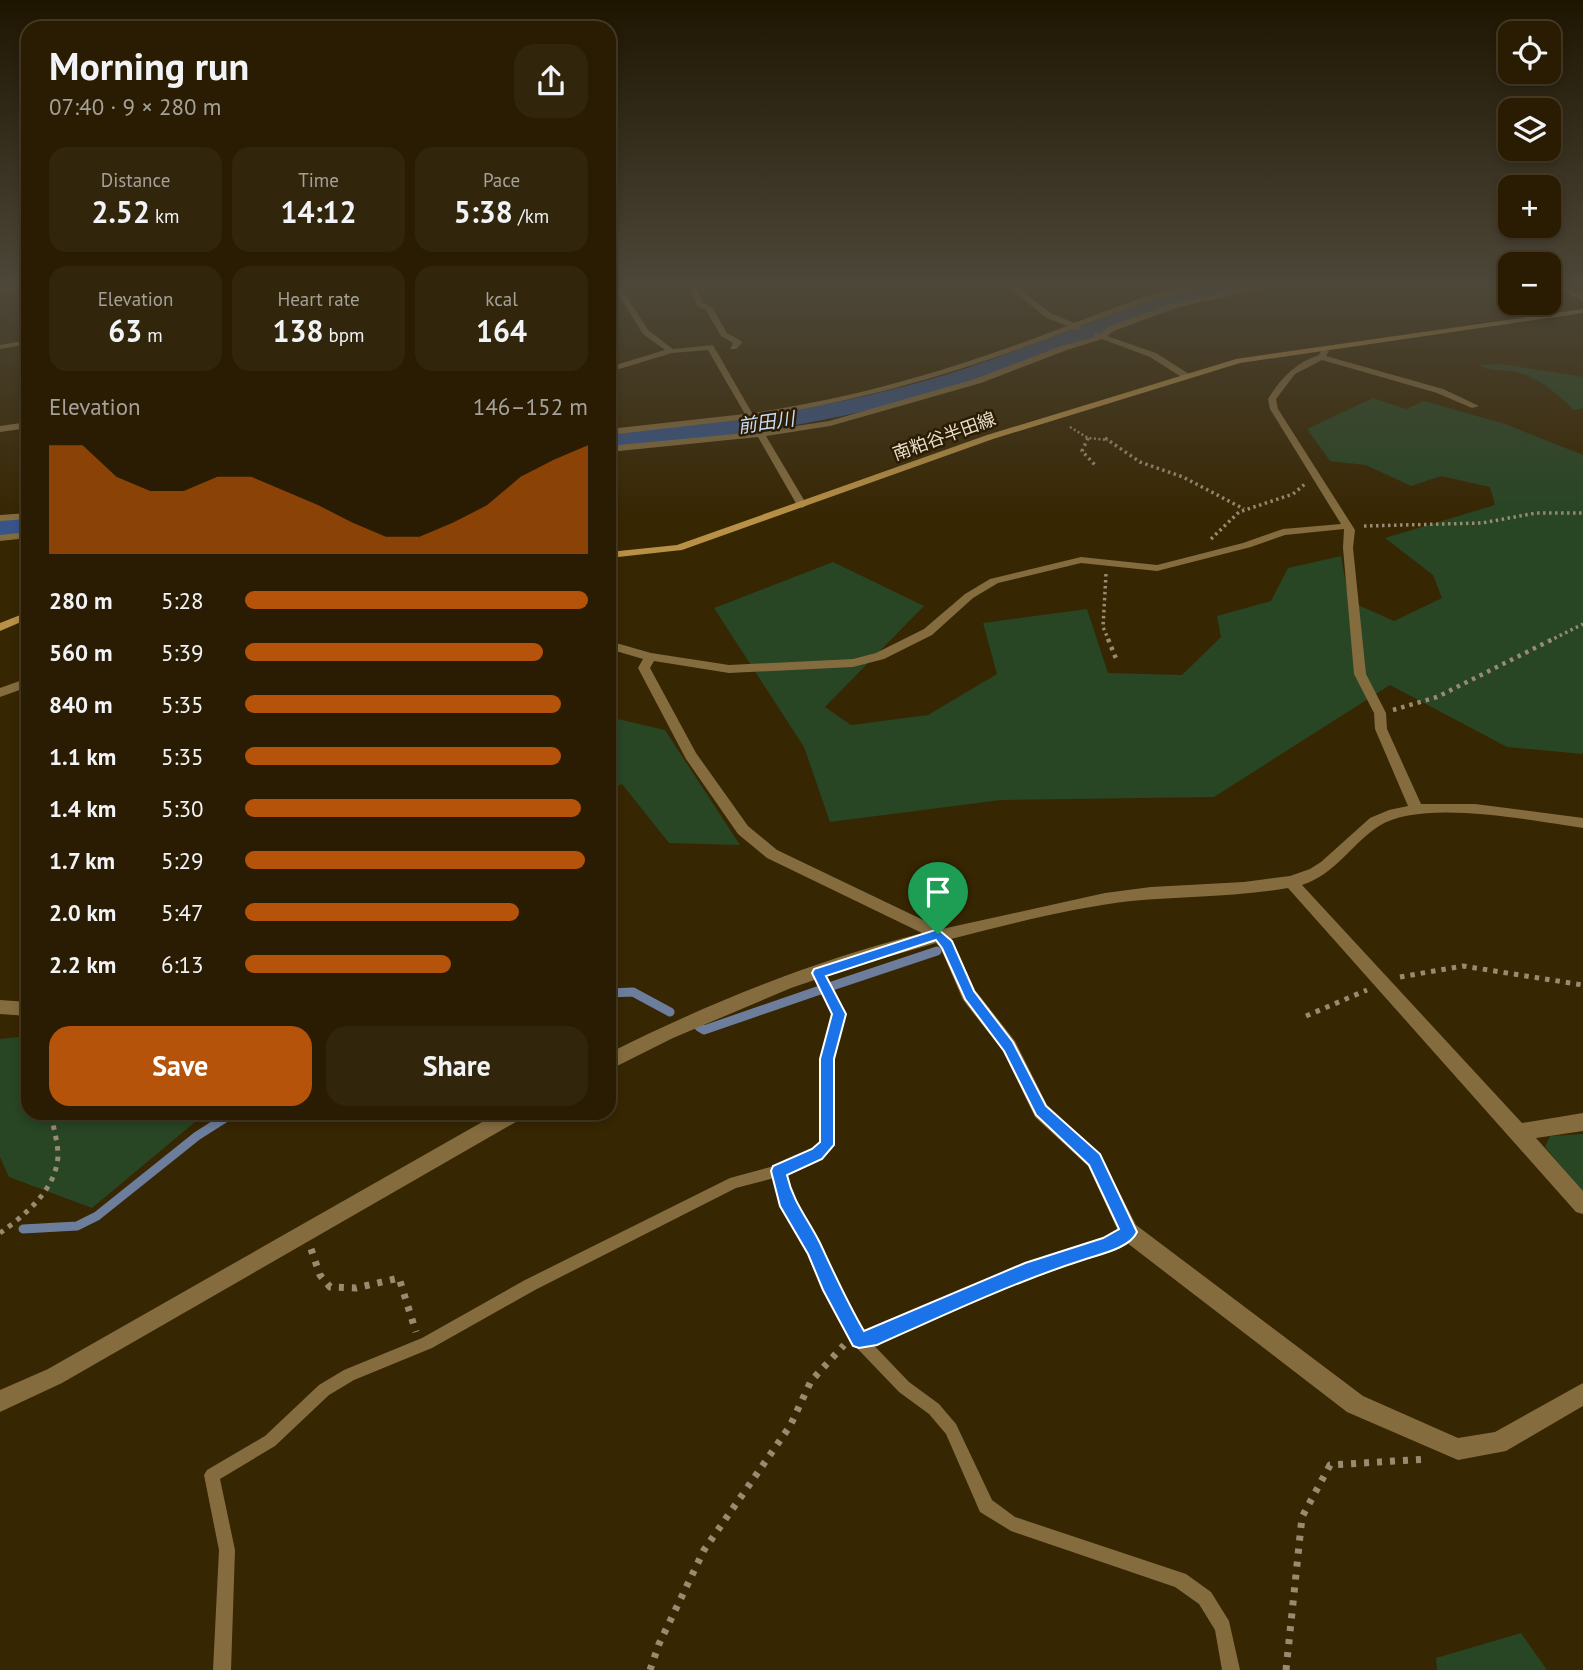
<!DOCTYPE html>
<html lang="en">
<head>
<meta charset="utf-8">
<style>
	body { margin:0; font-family:"PT Sans","Noto Sans JP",sans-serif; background:#31250c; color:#f1f3f6; height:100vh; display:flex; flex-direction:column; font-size:26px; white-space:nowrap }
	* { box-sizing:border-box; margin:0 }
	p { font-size:23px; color:#a5a199 }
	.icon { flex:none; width:38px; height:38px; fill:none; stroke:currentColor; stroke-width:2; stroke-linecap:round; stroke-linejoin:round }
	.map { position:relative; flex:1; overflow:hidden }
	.panel { position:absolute; left:21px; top:21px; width:595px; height:1099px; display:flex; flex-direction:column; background:#291c02; border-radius:21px; box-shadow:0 4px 10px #0003,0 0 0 2px #453a24 }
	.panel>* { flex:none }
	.fabs { position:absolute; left:1498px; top:21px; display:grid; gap:14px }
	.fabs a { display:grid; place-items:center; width:63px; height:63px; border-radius:14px; background:#291c02; box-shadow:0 4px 10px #0003,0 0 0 2px #453a24; font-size:35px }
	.pin { position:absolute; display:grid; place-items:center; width:60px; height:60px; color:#fff; margin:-72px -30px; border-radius:50% 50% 50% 0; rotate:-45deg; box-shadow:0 0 7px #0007 }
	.pin .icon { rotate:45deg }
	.round { display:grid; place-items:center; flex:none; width:74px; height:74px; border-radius:21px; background:#31250c }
	.head { display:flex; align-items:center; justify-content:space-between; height:119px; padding:0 28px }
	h1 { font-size:38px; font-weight:600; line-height:52px }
	.figures { display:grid; grid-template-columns:repeat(3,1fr); gap:10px; height:119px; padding:7px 28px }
	.figures div { display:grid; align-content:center; border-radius:18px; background:#31250c; text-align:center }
	.figures b { font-size:30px; font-weight:600 }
	.figures small { font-size:19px; font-weight:400 }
	.figures p { font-size:19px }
	.chart { height:196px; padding:14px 28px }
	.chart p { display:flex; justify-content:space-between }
	.chart svg { width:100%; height:126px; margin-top:7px; fill:#b45309; opacity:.7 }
	.primary-button { display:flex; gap:14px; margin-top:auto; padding:14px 28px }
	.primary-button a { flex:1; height:80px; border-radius:21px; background:#b45309; color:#fff; font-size:28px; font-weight:600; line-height:80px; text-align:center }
	.primary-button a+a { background:#31250c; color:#f1f3f6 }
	ul { padding:0 28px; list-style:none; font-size:23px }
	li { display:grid; grid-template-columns:112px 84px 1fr; align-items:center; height:52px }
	li i { height:18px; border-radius:9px; background:#b45309 }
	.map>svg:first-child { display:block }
	.green { fill:#284524 }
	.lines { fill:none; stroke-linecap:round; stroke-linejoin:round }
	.stream { stroke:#6d7e9d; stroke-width:9 }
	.river { fill:#385589; fill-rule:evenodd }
	.path-far4 { stroke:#988b70; stroke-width:2.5; stroke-dasharray:2 2.5; stroke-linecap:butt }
	.path-far3 { stroke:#988b70; stroke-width:3.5; stroke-dasharray:2.5 3.5; stroke-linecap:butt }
	.path-far2 { stroke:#988b70; stroke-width:4.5; stroke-dasharray:3.5 5; stroke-linecap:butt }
	.path-far1 { stroke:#988b70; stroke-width:5; stroke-dasharray:4.5 6; stroke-linecap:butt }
	.path { stroke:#988b70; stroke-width:7; stroke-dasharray:5 8; stroke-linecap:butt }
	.lane { fill:#846c3f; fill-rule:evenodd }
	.street { fill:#846c3f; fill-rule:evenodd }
	.secondary { fill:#b89046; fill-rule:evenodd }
	.route { fill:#1a73e8; stroke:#fff; stroke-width:2; fill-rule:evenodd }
	.labels { text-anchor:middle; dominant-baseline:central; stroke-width:5; stroke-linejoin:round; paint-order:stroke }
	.far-street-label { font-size:18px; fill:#e9decb; stroke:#2b1d04 }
	.far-water-label { font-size:19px; font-style:italic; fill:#c9dcfc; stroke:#2b1d04 }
</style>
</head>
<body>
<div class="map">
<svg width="1583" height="1670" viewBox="0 0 1583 1670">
	<rect width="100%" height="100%" fill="#372602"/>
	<path class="green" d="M1501,364L1583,377V408L1574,410C1557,394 1541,379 1517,372C1504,369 1491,372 1478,365Z
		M1373,398L1406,409L1424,401L1505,424L1583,455V754L1507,747L1390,685L1214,797L1001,800L830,822L804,747L714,608L833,562L924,606L825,707L851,725L928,715L997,674L983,623L1087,609L1108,673L1182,675L1221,637L1217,616L1271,601L1288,568L1341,556L1349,601L1394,621L1442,598L1433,575L1385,538L1495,505L1490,487L1441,476L1411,486L1366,465L1330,461L1307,429Z
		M609,717L665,730L740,845L669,843L622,784L609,790Z
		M28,1036V1113H214L195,1122L92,1208L9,1177L0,1157V1039Z
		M1583,1134V1192L1545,1147L1550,1136Z
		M1521,1633L1547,1670H1437L1436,1658Z"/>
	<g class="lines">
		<path class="stream" d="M832,986L937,951
			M609,993L633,992L670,1012
			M699,1027L704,1030L823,989
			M23,1229L77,1226L97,1216L197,1136L233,1113"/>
		<path class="river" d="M1214,284H1250L1247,288C1136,316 1033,365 924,396C821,425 715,439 609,449V433C724,423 837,408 948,374C1037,346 1122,305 1214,284Z
			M28,516V534L0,537V519Z"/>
		<path class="path-far4" d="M1070,427L1088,438L1108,440"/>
		<path class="path-far3" d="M1088,438L1082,451L1095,465
			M1105,438L1140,462L1183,477L1244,509
			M1364,526L1482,523L1536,513H1583
			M1211,539L1239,512L1293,494L1305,484
			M1106,574L1103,627L1109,641
			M1549,641L1583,624"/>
		<path class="path-far2" d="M1108,639L1117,661
			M1393,710L1437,697L1553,639"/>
		<path class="path-far1" d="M1400,977L1463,966L1583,985
			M1306,1016L1367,990
			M0,1233C25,1215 56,1190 58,1156C58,1142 53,1127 51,1113"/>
		<path class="path" d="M311,1249L320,1275L330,1287L356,1288L399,1278L416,1332
			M878,1336L1025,1271L1113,1241
			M650,1670L659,1644L704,1550L790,1426L811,1381L844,1345
			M1286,1670L1302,1517L1330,1465L1428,1459"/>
		<path class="lane" d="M818,968L822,970L845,1014L833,1059V1145C824,1161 802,1167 786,1174L791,1198L819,1243L834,1280L864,1335L909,1382L939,1404L956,1424L992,1500L1015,1517L1186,1574L1211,1592L1229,1621L1240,1670H1222L1215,1630L1199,1604L1175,1587L1011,1531L980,1512L946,1434L929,1414L899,1392L854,1345L824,1290L809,1252L780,1205L774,1178L736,1188L535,1290L432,1348L354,1380L329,1395L275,1446L220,1479L235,1550L231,1670H213L219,1550L204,1475L207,1470L265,1436L319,1385L344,1370L422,1338L525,1280L730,1178L778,1165L813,1150L821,1142V1059L833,1014L813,973L814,970Z"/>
		<path class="street" d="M20,284H28V286L0,293V289Z
			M612,284H618L649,331L673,349L713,345L752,413C866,396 960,367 1067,326L1045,317L1006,284H1013L1051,313L1074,323C1112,309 1172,283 1212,284L1145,303L1080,326L1081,330L1073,329C967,370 868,400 755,417L763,431L829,421L975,379L1061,346L1095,337L1094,333L1101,334L1108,327L1170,304L1268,284H1280L1175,308L1114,331L1107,336L1156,353L1189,374V378H1183L1150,357L1102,339L1067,350L981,383L830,426L766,436L807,505L802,508L797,505L758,437L609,452V446L755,432L747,419L609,435V429L745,414L708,350L672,353L609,372V367L665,350L643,334Z
			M689,284H695L703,303L712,307L727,333L741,341L742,343L736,349H730L733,343L721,336L706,310L697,306Z
			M1549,284H1556L1583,296V301Z
			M28,340V344L0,349V345Z
			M1322,349L1329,351L1326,356L1443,389L1479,406L1472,408L1437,393L1322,360L1295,374L1276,399L1278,409L1355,530L1353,548L1366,674L1386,713L1387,729L1421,804H1475L1583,818V828C1532,821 1423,798 1379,826C1351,844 1336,874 1302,885L1522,1123L1583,1113V1131L1536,1138L1583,1191V1214L1576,1212L1288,888C1236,897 1183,896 1131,901C1071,908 1010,924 951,939L975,990L1015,1041L1047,1105L1100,1154L1136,1225L1363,1396L1458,1438L1495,1432L1583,1383V1406L1506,1451L1458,1460L1347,1412L1122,1239L1088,1166L1035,1117L1003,1051L963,1000L941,949L936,943L850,968L791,988L673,1038L609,1070V1053C709,1003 813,961 922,933L767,858L738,834L686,759L638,668L643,659L609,649V641L651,653L729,665L853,659L876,653L924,629L965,594L990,579L1081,557L1157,565L1243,543L1283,529L1341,524L1270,409L1268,399C1281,378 1295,363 1319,355ZM1344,529L1343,548L1354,674L1374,713L1375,729L1408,806L1389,810L1370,818L1321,862L1310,869L1290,876L1244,882L1151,887L1105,893L942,929L777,850L748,826L696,753L650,668L654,661L729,673L853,667L884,659L932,635L973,598L998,583L1081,563L1157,571L1251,547L1285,535Z
			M28,422V428L0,432V426Z
			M28,513V519L0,521V515Z
			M28,532V538L0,541V535Z
			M28,678V687L0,697V688Z
			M0,1000L28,1002V1016L0,1014Z
			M498,1113H524L521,1119L62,1383L0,1412V1390L48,1369Z"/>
		<path class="secondary" d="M1583,309V313L1240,363L993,439L682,550L609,558V552L677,545L987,435L1236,359Z
			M28,612V619L0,631V623Z"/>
	</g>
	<linearGradient id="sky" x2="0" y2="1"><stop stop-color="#1e1501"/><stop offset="0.55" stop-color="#4d4739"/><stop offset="1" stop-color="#4d4739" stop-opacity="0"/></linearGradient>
	<rect width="1583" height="518" fill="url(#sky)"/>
	<path class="route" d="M938,929L952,941L974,991L1013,1042L1046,1106L1100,1154L1137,1232C1130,1248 1101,1254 1086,1259C1014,1282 946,1314 877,1345L859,1348L853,1346L823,1290L808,1254L780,1206L771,1171L773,1166L812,1149L820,1142V1059L832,1014L812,973L814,969ZM936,940L942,948L965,999L1004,1051L1036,1115L1089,1165L1119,1229L1103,1238L1025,1263L864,1331C847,1302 834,1273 820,1243C808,1219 793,1202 787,1175L822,1159L834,1145V1059L846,1014L826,976Z"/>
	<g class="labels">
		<g class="far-street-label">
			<text transform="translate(944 436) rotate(-20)">南粕谷半田線</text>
		</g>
		<g class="far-water-label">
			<text transform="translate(766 422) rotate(-8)">前田川</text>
		</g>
	</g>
</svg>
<div class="fabs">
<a><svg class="icon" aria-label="locate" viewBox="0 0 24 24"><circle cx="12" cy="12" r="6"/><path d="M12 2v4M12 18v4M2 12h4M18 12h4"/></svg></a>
<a><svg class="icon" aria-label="layers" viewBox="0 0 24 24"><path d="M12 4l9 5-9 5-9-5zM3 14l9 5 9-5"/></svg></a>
<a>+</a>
<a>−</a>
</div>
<div class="pin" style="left:938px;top:934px;background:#1e9e55"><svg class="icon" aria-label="arrive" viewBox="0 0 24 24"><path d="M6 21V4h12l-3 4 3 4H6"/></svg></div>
<section class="panel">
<div class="head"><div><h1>Morning run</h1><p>07:40 · 9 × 280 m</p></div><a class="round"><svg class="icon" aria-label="share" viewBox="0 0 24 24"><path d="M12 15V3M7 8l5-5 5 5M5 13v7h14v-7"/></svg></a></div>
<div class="figures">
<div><p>Distance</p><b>2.52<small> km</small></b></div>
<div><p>Time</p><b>14:12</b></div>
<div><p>Pace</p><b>5:38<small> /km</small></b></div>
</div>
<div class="figures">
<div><p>Elevation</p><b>63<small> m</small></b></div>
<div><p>Heart rate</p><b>138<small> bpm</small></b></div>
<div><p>kcal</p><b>164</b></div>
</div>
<div class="chart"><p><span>Elevation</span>146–152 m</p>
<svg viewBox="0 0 160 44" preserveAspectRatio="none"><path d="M0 44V6L10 6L20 17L30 22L40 22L50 17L60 17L70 22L80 27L90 33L100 38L110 38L120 33L130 27L140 17L150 11L160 6V44z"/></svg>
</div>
<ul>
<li><b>280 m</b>5:28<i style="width:100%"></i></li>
<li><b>560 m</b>5:39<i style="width:87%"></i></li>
<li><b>840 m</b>5:35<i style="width:92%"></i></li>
<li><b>1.1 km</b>5:35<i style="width:92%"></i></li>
<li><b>1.4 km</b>5:30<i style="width:98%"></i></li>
<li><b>1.7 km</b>5:29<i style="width:99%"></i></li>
<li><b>2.0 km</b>5:47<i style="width:80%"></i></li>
<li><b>2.2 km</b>6:13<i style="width:60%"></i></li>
</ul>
<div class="primary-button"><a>Save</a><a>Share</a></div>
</section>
</div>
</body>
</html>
